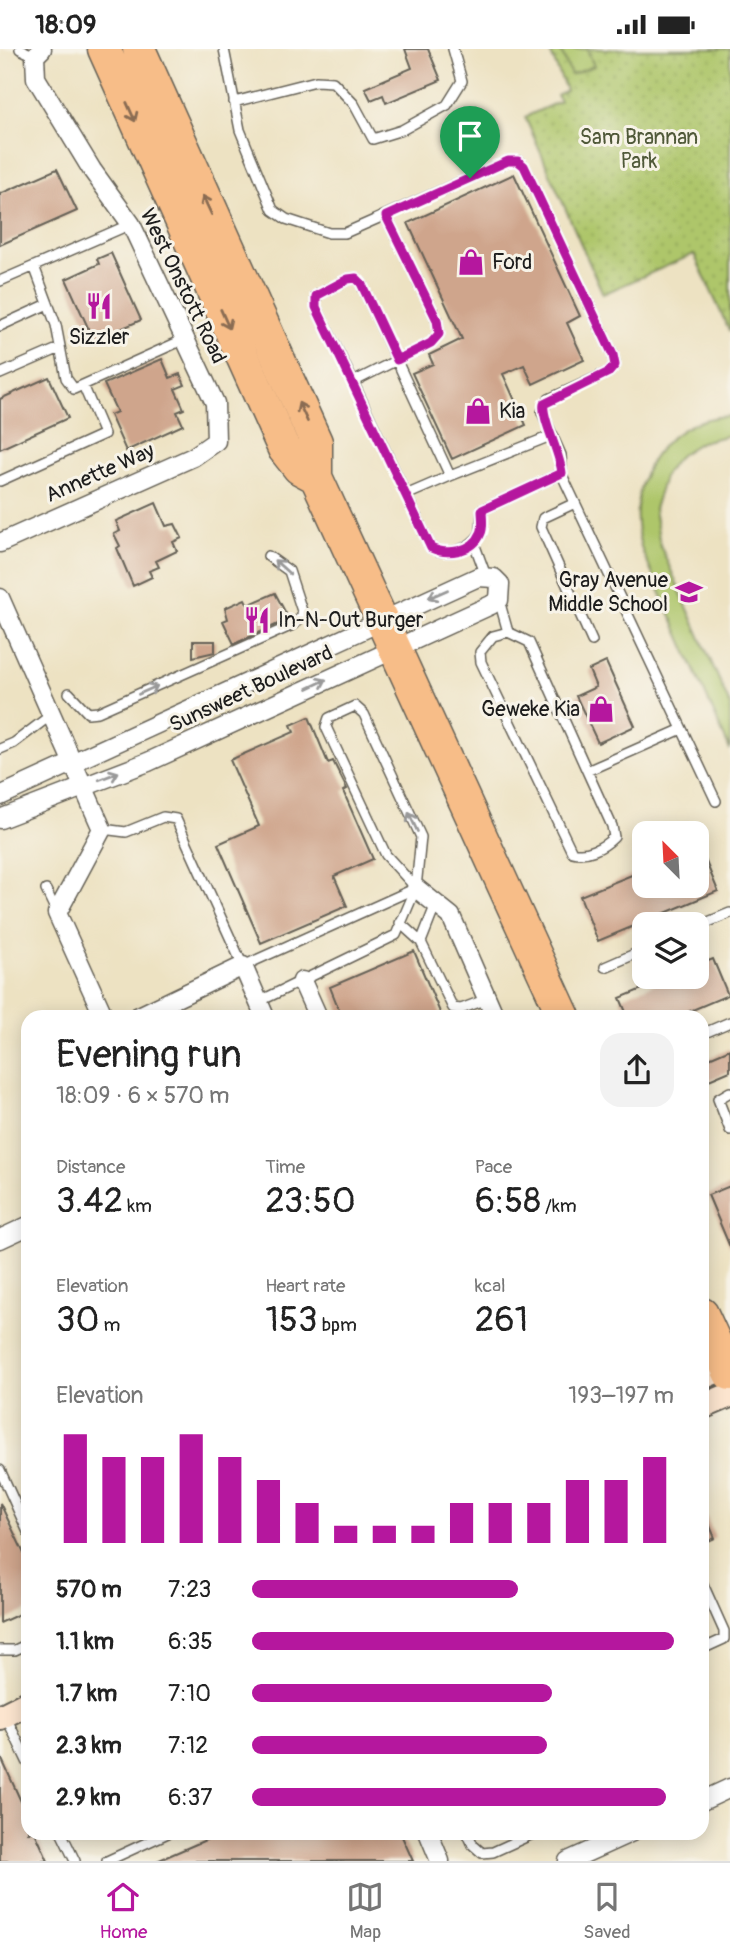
<!DOCTYPE html>
<html lang="en">
<head>
<meta charset="utf-8">
<style>
	body { margin:0; font-family:Pangolin,sans-serif; background:#f2f2f2; color:#222; height:100vh; display:flex; flex-direction:column; font-size:26px; white-space:nowrap }
	* { box-sizing:border-box; margin:0 }
	p { font-size:23px; color:#767676 }
	.icon { flex:none; width:38px; height:38px; fill:none; stroke:currentColor; stroke-width:2; stroke-linecap:round; stroke-linejoin:round }
	.map { position:relative; flex:1; overflow:hidden }
	.details { position:absolute; left:21px; top:961px; width:688px; height:830px; display:flex; flex-direction:column; background:#fff; border-radius:21px; box-shadow:0 4px 18px #0003 }
	.details>* { flex:none }
	.needle { width:46px; rotate:336deg }
	.fabs { position:absolute; left:632px; top:772px; display:grid; gap:14px }
	.fabs a { display:grid; place-items:center; width:77px; height:77px; border-radius:14px; background:#fff; box-shadow:0 4px 18px #0003; font-size:35px }
	.pin { position:absolute; display:grid; place-items:center; width:60px; height:60px; color:#fff; margin:-72px -30px; border-radius:50% 50% 50% 0; rotate:-45deg; box-shadow:0 0 7px #0007 }
	.pin .icon { rotate:45deg }
	.round { display:grid; place-items:center; flex:none; width:74px; height:74px; border-radius:21px; background:#f2f2f2 }
	.summary { display:flex; align-items:center; justify-content:space-between; height:119px; padding:0 35px }
	h1 { font-size:38px; font-weight:600; line-height:52px }
	.stats { display:grid; grid-template-columns:repeat(3,1fr); gap:10px; height:119px; padding:7px 35px }
	.stats div { display:grid; align-content:center }
	.stats b { font-size:35px; font-weight:600 }
	.stats small { font-size:19px; font-weight:400 }
	.stats p { font-size:19px }
	.chart { height:196px; padding:14px 35px }
	.chart p { display:flex; justify-content:space-between }
	.chart svg { width:100%; height:126px; margin-top:7px; stroke:#b5179e; stroke-width:6 }
	ul { padding:0 35px; list-style:none; font-size:23px }
	li { display:grid; grid-template-columns:112px 84px 1fr; align-items:center; height:52px }
	li i { height:18px; border-radius:9px; background:#b5179e }
	.status { display:flex; justify-content:space-between; align-items:center; height:49px; padding:0 35px; background:#fff; direction:ltr }
	.status svg { height:19px; fill:currentColor }
	.menu { display:flex; justify-content:space-around; align-items:center; height:98px; border-top:2px solid #e0e0e0; background:#fff; font-size:19px; color:#767676 }
	.menu a { display:grid; justify-items:center; gap:4px }
	.menu .selected { color:#b5179e }
	.map>svg:first-child { display:block }
	.park { fill:url(#park-dots); stroke:#657144; stroke-width:2 }
	.pitch { fill:#aec66b; stroke:#657144; stroke-width:2 }
	.building { fill:#cfa58c }
	.lines { fill:none; stroke-linecap:round; stroke-linejoin:round }
	.lane-casing { stroke:#656156; stroke-width:12 }
	.street-casing { stroke:#656156; stroke-width:21 }
	.secondary-casing { stroke:#656156; stroke-width:28 }
	.highway-casing { stroke:#656156; stroke-width:35 }
	.lane { stroke:#fff; stroke-width:9 }
	.street { stroke:#fff; stroke-width:18 }
	.secondary { stroke:#fce5cf; stroke-width:24 }
	.highway { stroke:#f7bd88; stroke-width:32 }
	.oneway { stroke:#8a6c52 }
	.oneway2 { stroke:#999 }
	.route-casing { stroke:#fff; stroke-width:14 }
	.route { stroke:#b5179e; stroke-width:9 }
	.labels { text-anchor:middle; dominant-baseline:central; stroke-width:6; stroke-linejoin:round; paint-order:stroke }
	.park-label { font-size:21px; fill:#4f5838; stroke:#f7f3e8 }
	.poi-label { font-size:21px; fill:#1c1c1c; stroke:#f7f3e8; text-anchor:start }
	.street-label { font-size:21px; fill:#1c1c1c; stroke:#f7f3e8 }
</style>
</head>
<body>
<div class="status"><b>18:09</b><svg viewBox="0 0 49 12"><path d="M0 12V9h3v3zM5 12V6h3v6zM10 12V3h3v9zM15 12V0h3v12zM26 1h20v11H26zM47 4h2v5h-2z"/></svg></div>
<div class="map">
<svg width="730" height="1812" viewBox="0 0 730 1812">
	<defs>
		<pattern id="park-dots" width="8" height="8" patternUnits="userSpaceOnUse" patternTransform="scale(1.75)"><rect width="8" height="8" fill="#aec66b"/><path d="M2 2h.1M6 6h.1" fill="none" stroke="#95aa5c" stroke-width="1.8" stroke-linecap="round"/></pattern>
	</defs>
	<rect width="100%" height="100%" fill="#f7f3e8"/>
	<filter id="ink" filterUnits="userSpaceOnUse"><feTurbulence type="fractalNoise" baseFrequency=".0143" numOctaves="2"/><feDisplacementMap in="SourceGraphic" scale="14" xChannelSelector="R" yChannelSelector="G"/><feConvolveMatrix kernelMatrix="1 2 1 2 8 2 1 2 1" color-interpolation-filters="sRGB"/></filter>
	<filter id="wash" filterUnits="userSpaceOnUse"><feTurbulence type="fractalNoise" baseFrequency=".00686" numOctaves="4" result="noise"/><feDisplacementMap in="SourceGraphic" scale="28" xChannelSelector="R" yChannelSelector="G"/><feGaussianBlur stdDeviation="1.57" result="paint"/><feColorMatrix in="noise" values="0 0 0 0 0 0 0 0 0 0 0 0 0 0 0 0 0 1.4 0 .05"/><feComposite in="paint" operator="in"/></filter>
	<g filter="url(#wash)">
		<rect width="100%" height="100%" fill="#ede2c2"/>
		<path class="park" d="M549,0H730V283L694,205L603,245L525,68L560,52L557,46L566,41Z"/>
		<path class="pitch" d="M560,0H587L594,17L571,26Z
			M730,367V386L701,393L680,406L665,425L654,460L660,496L730,656V701L643,504C621,441 658,369 730,367Z"/>
		<g id="blocks">
			<path class="building" d="M405,0H428L441,31L386,54L383,46L371,51L365,39L412,19Z
				M57,120L77,162L0,196V145Z
				M514,125L580,267L567,274L584,311L533,335L524,316L503,325L526,376L452,410L412,324L433,315L429,306L462,290L408,174Z
				M111,204L141,271L94,292L66,230L99,215L97,210Z
				M162,310L170,329L180,325L185,336L175,340L184,360L177,363L183,376L126,402L110,366L117,363L104,335Z
				M49,328L68,369L0,400V350Z
				M156,454L166,477L175,475L182,489L173,493L177,502L156,512L159,518L149,522L152,528L133,537L117,499L120,497L114,485L120,482L116,472Z
				M275,544L289,570L234,595L223,572L228,570L225,559L245,550L248,556Z
				M193,592H215V603L193,608Z
				M606,613L635,677L598,694L576,647L596,638L589,621Z
				M309,668L328,714L333,712L347,740L343,742L373,810L334,827L347,857L261,894L218,795L259,777L230,711L294,683L291,676Z
				M697,791L718,842L598,892L580,847L644,821V836H696Z
				M414,902L442,968H342L330,938Z
				M713,910L728,946L676,968H628L620,949L671,928H696V917Z
				M730,1000V1022L702,1034V1012Z
				M730,1137V1198L708,1146Z
				M0,1454L28,1513V1561L0,1574Z
				M702,1458L715,1489L702,1495Z
				M0,1706L28,1768V1783H35L48,1812H0Z
				M224,1783H400L413,1812H157Z"/>
		</g>
	</g>
	<g filter="url(#ink)">
		<use href="#blocks" fill-opacity="0" stroke="#656156" stroke-width="2"/>
		<g class="lines">
			<defs>
				<path id="lane" d="M20,0L35,7
					M224,0L240,81L273,161L286,170L329,184H345L508,112H518L524,117L613,306L615,316L609,323L549,350L542,363L561,406L562,426L716,752
					M234,53L316,32L333,33L354,55L373,90L402,81L447,56L462,32L453,0
					M386,167L437,271L439,285L431,294L353,333L431,499C450,508 469,501 481,484L482,461L562,424
					M34,217L56,276L66,329L74,340L185,290
					M0,232L131,175
					M0,277L48,255
					M0,325L60,299
					M353,333L316,258V247L348,230L356,229L361,234L450,427L553,386
					M0,432L104,385L83,336
					M406,446L450,427
					M575,454L543,469L541,478L592,592
					M474,494L486,527
					M499,551L508,583
					M69,644L88,664L98,663L295,575L303,565L289,522L268,507
					M0,700L14,694L51,666
					M587,722L529,593L508,583L493,587L480,603L481,613L572,803C587,807 603,799 614,788L612,777L587,722L682,680
					M102,780L126,783L163,768L176,770L243,917L416,839
					M46,841L57,864
					M400,874L421,893L453,959L461,960L487,950
					M696,878L730,864
					M421,893L436,855
					M605,918L644,901
					M258,953L396,886L416,839L421,788L364,665L355,657L329,669L326,678L386,806L416,839
					M702,985L730,973
					M730,1043L718,1050L730,1081
					M0,1421L28,1483
					M702,1533L724,1582V1590L702,1600
					M0,1601H15L28,1595
					M6,1668L28,1714
					M61,1783L75,1812
					M467,1783L473,1796L482,1804L493,1803L537,1783
					M107,1812L170,1783"/>
				<path id="street" d="M0,494L193,408L216,392L215,354L131,175L92,121L36,29L35,7L42,0
					M0,549L102,780L57,864L104,968
					M0,747L478,528L494,529L500,535L499,551L491,556L148,713L0,770
					M416,839L451,867L495,968
					M302,932L318,968
					M137,968L243,917L265,968
					M0,1190L28,1177
					M702,1752L730,1739
					M428,1783L440,1812
					M568,1812L632,1783"/>
				<path id="secondary" d="M702,1328L730,1316
					M702,1358L730,1346
					M0,1668L28,1654"/>
				<path id="highway" d="M104,0L284,400L299,419L316,428
					M139,0L316,393V428L564,968
					M702,1265L730,1325"/>
			</defs>
			<use href="#lane" class="lane-casing"/>
			<use href="#street" class="street-casing"/>
			<use href="#secondary" class="secondary-casing"/>
			<use href="#highway" class="highway-casing"/>
			<use href="#lane" class="lane"/>
			<use href="#street" class="street"/>
			<use href="#secondary" class="secondary"/>
			<use href="#highway" class="highway"/>
		</g>
		<defs><path id="oneway-shaft" d="M-6 0H5M1.5-3L5.5 0L1.5 3" fill="none" stroke-width="1.6" stroke-linecap="round" stroke-linejoin="round" transform="scale(1.75)"/></defs>
		<g class="oneway">
			<use href="#oneway-shaft" transform="translate(131 63) rotate(66)"/>
			<use href="#oneway-shaft" transform="translate(207 156) rotate(-115)"/>
			<use href="#oneway-shaft" transform="translate(225 270) rotate(66)"/>
			<use href="#oneway-shaft" transform="translate(303 363) rotate(-115)"/>
		</g>
		<g class="oneway2">
			<use href="#oneway-shaft" transform="translate(282 518) rotate(-138)"/>
			<use href="#oneway-shaft" transform="translate(438 545) rotate(156)"/>
			<use href="#oneway-shaft" transform="translate(317 635) rotate(-25)"/>
			<use href="#oneway-shaft" transform="translate(148 641) rotate(-24)"/>
			<use href="#oneway-shaft" transform="translate(109 727) rotate(-21)"/>
			<use href="#oneway-shaft" transform="translate(413 773) rotate(-115)"/>
		</g>
	</g>
	<g class="lines" filter="url(#ink)">
		<defs>
			<path id="route" d="M508,112H518L524,117L613,306L615,316L609,323L544,355C541,369 560,403 562,424L482,461C482,468 484,478 481,484C473,504 446,506 431,499L316,258V247L348,230L356,229L361,234L397,311L431,294L439,285L437,271L386,167Z"/>
		</defs>
		<use href="#route" class="route-casing"/>
		<use href="#route" class="route"/>
	</g>
	<defs>
		<symbol id="shop-bare" viewBox="-9 -9 18 18"><path d="M-5-2.5h2.3a2.7 3.5 0 0 1 5.4 0H5L5.5 6h-11ZM-1.5-2.5h3a1.5 2.3 0 0 0-3 0Z" fill="#b5179e" stroke="#f7f3e8" stroke-width="2.5" paint-order="stroke"/></symbol>
		<symbol id="restaurant-bare" viewBox="-9 -9 18 18"><path d="M-5-6h1v4h1v-4h1v4h1v-4h1v5L-1.5 .5V6h-2V.5L-5-1ZM5-6V6H3V1.5H1.5Q1.5-4 5-6Z" fill="#b5179e" stroke="#f7f3e8" stroke-width="2.5" paint-order="stroke"/></symbol>
		<symbol id="school-bare" viewBox="-9 -9 18 18"><path d="M0-5L7-2L0 1L-7-2ZM-4 1L0 2.5L4 1V4Q0 6-4 4Z" fill="#b5179e" stroke="#f7f3e8" stroke-width="2.5" paint-order="stroke"/></symbol>
	</defs>
	<g fill-rule="evenodd">
		<use href="#shop-bare" x="452" y="194" width="38" height="38"/>
		<use href="#restaurant-bare" x="80" y="238" width="38" height="38"/>
		<use href="#shop-bare" x="459" y="343" width="38" height="38"/>
		<use href="#school-bare" x="670" y="524" width="38" height="38"/>
		<use href="#restaurant-bare" x="238" y="552" width="38" height="38"/>
		<use href="#shop-bare" x="582" y="641" width="38" height="38"/>
	</g>
	<g class="labels">
		<g class="park-label">
			<text x="639" y="88">Sam Brannan<tspan x="639" dy="24">Park</tspan></text>
		</g>
		<g class="poi-label">
			<text x="492" y="213">Ford</text>
			<text x="99" y="288" text-anchor="middle">Sizzler</text>
			<text x="499" y="362">Kia</text>
			<text x="668" y="531" text-anchor="end">Gray Avenue<tspan x="668" dy="24">Middle School</tspan></text>
			<text x="278" y="571">In-N-Out Burger</text>
			<text x="580" y="660" text-anchor="end">Geweke Kia</text>
		</g>
		<g class="street-label">
			<text transform="translate(183 237) rotate(64)">West Onstott Road</text>
			<text transform="translate(100 424) rotate(-24)">Annette Way</text>
			<text transform="translate(251 640) rotate(-25)">Sunsweet Boulevard</text>
		</g>
	</g>
</svg>
<div class="fabs">
<a><svg class="needle" viewBox="-14 -14 28 28"><path d="M0-13l5 13h-10z" fill="#e53935"/><path d="M0 13l5-13h-10z" fill="#767676"/></svg></a>
<a><svg class="icon" aria-label="layers" viewBox="0 0 24 24"><path d="M12 4l9 5-9 5-9-5zM3 14l9 5 9-5"/></svg></a>
</div>
<div class="pin" style="left:470px;top:129px;background:#1e9e55"><svg class="icon" aria-label="arrive" viewBox="0 0 24 24"><path d="M6 21V4h12l-3 4 3 4H6"/></svg></div>
<section class="details">
<div class="summary"><div><h1>Evening run</h1><p>18:09 · 6 × 570 m</p></div><a class="round"><svg class="icon" aria-label="share" viewBox="0 0 24 24"><path d="M12 15V3M7 8l5-5 5 5M5 13v7h14v-7"/></svg></a></div>
<div class="stats">
<div><p>Distance</p><b>3.42<small> km</small></b></div>
<div><p>Time</p><b>23:50</b></div>
<div><p>Pace</p><b>6:58<small> /km</small></b></div>
</div>
<div class="stats">
<div><p>Elevation</p><b>30<small> m</small></b></div>
<div><p>Heart rate</p><b>153<small> bpm</small></b></div>
<div><p>kcal</p><b>261</b></div>
</div>
<div class="chart"><p><span>Elevation</span>193–197 m</p>
<svg viewBox="0 0 160 44" preserveAspectRatio="none"><path d="M5 44V6M15 44V14M25 44V14M35 44V6M45 44V14M55 44V22M65 44V30M75 44V38M85 44V38M95 44V38M105 44V30M115 44V30M125 44V30M135 44V22M145 44V22M155 44V14"/></svg>
</div>
<ul>
<li><b>570 m</b>7:23<i style="width:63%"></i></li>
<li><b>1.1 km</b>6:35<i style="width:100%"></i></li>
<li><b>1.7 km</b>7:10<i style="width:71%"></i></li>
<li><b>2.3 km</b>7:12<i style="width:70%"></i></li>
<li><b>2.9 km</b>6:37<i style="width:98%"></i></li>
</ul>
</section>
</div>
<nav class="menu">
<a class="selected"><svg class="icon" aria-label="home" viewBox="0 0 24 24"><path d="M3 11l9-7 9 7M6 9v11h12V9"/></svg>Home</a>
<a><svg class="icon" aria-label="map" viewBox="0 0 24 24"><path d="M3 6l6-2 6 2 6-2v14l-6 2-6-2-6 2zM9 4v14M15 6v14"/></svg>Map</a>
<a><svg class="icon" aria-label="saved" viewBox="0 0 24 24"><path d="M7 4h10v16l-5-4-5 4z"/></svg>Saved</a>
</nav>
</body>
</html>
